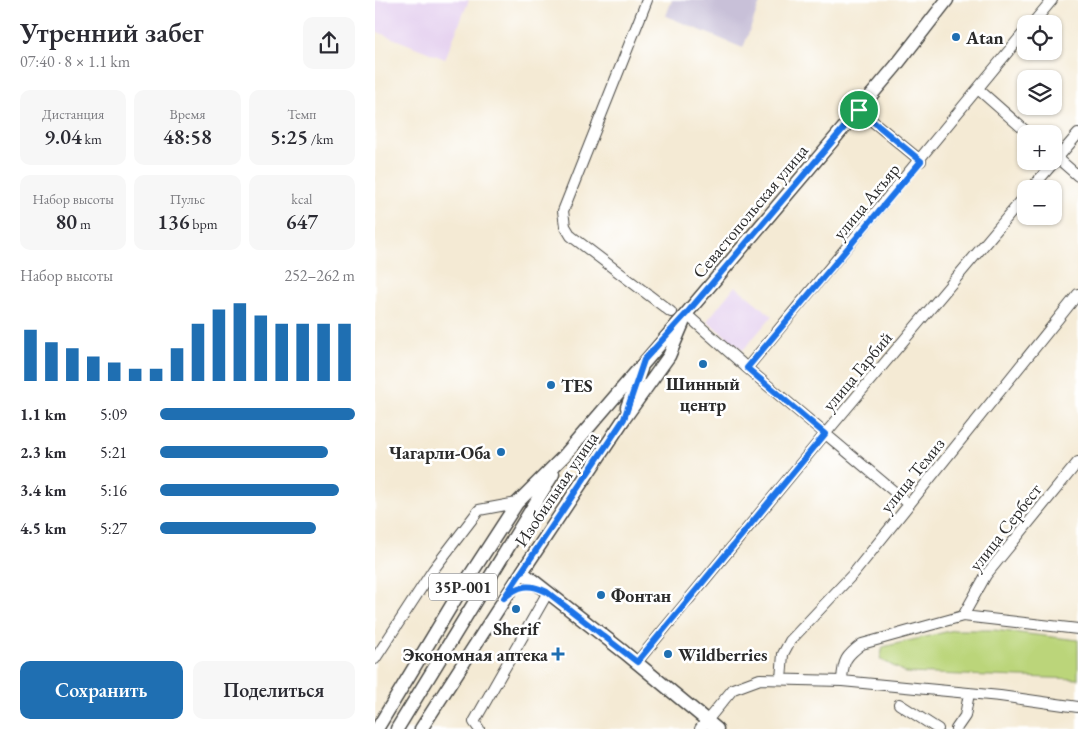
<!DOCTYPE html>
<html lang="ru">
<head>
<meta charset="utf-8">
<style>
	body { margin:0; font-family:"EB Garamond",serif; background:#f7f7f7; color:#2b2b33; height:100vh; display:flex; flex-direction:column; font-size:19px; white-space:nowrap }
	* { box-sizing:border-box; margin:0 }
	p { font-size:16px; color:#7c7c81 }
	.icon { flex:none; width:28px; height:28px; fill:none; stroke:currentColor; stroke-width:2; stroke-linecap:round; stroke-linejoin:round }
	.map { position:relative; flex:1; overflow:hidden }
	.details { display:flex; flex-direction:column; background:#fff; width:375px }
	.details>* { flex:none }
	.tools { position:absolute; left:642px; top:15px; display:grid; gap:10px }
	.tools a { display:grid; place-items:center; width:45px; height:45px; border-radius:10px; background:#fff; box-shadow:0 1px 4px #0004; font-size:25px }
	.pin { position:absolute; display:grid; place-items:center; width:42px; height:42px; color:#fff; margin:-21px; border:2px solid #fff; border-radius:50%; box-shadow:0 1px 5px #0007 }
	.round { display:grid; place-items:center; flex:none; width:52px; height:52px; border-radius:10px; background:#f7f7f7 }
	.overview { display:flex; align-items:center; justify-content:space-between; height:85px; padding:0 20px }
	h1 { font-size:28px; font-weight:600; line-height:38px }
	.figures { display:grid; grid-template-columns:repeat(3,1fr); gap:8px; height:85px; padding:5px 20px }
	.figures div { display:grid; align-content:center; border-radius:10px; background:#f7f7f7; text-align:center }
	.figures b { font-size:21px; font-weight:600 }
	.figures small { font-size:14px; font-weight:400 }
	.figures p { font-size:14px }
	.chart { height:140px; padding:10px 20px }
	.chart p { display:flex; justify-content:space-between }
	.chart svg { width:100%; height:90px; margin-top:5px; stroke:#1f6fb2; stroke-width:6 }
	.button { display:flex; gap:10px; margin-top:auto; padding:10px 20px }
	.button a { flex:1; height:58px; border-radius:10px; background:#1f6fb2; color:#fff; font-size:20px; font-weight:600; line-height:58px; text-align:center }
	.button a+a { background:#f7f7f7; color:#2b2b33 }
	ul { padding:0 20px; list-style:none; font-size:16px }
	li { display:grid; grid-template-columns:80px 60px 1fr; align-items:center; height:38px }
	li i { height:12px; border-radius:6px; background:#1f6fb2 }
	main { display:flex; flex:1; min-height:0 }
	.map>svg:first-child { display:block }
	.built { fill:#e6d3f0 }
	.industrial { fill:#c8c0d8 }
	.green { fill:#bbd57a; stroke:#738052 }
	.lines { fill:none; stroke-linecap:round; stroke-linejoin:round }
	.minor-casing { stroke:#494844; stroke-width:12 }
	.major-casing { stroke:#494844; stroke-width:15 }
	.minor { stroke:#fff; stroke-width:10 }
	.major { stroke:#fff; stroke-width:12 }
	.route-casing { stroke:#fff; stroke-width:10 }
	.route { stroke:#1a73e8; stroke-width:6 }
	.poi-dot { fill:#1f6fb2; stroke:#fff; stroke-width:2 }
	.labels { text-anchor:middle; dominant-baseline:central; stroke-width:5; stroke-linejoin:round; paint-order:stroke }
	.shield { fill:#fff; stroke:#6b6b6b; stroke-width:1 }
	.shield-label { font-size:16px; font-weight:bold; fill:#2b2b2b }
	.poi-label { font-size:18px; font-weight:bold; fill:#2b2b2b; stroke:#fff; text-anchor:start }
	.street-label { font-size:18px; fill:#2b2b2b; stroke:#fff }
</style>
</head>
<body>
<main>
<section class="details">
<div class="overview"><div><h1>Утренний забег</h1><p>07:40 · 8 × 1.1 km</p></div><a class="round"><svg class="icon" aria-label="share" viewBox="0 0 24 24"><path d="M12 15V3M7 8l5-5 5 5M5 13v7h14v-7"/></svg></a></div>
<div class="figures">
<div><p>Дистанция</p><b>9.04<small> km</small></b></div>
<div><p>Время</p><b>48:58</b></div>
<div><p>Темп</p><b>5:25<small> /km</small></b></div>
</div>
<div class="figures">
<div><p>Набор высоты</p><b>80<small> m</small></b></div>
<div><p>Пульс</p><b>136<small> bpm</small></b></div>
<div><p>kcal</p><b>647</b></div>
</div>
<div class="chart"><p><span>Набор высоты</span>252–262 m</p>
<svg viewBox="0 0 160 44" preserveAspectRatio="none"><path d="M5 44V19M15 44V25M25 44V28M35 44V32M45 44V35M55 44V38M65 44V38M75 44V28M85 44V16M95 44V9M105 44V6M115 44V12M125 44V16M135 44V16M145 44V16M155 44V16"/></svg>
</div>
<ul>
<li><b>1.1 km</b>5:09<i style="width:100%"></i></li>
<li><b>2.3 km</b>5:21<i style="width:86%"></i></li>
<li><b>3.4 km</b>5:16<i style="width:92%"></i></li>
<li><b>4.5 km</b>5:27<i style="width:80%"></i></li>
</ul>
<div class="button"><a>Сохранить</a><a>Поделиться</a></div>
</section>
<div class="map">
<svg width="703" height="729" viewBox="0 0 703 729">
	<rect width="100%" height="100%" fill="#fff"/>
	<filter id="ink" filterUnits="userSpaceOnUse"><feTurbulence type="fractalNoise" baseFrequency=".02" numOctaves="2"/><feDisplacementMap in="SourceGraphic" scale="10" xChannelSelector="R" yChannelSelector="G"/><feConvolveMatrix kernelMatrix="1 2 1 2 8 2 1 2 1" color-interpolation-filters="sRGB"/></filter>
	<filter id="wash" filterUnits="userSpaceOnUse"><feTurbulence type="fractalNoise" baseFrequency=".0096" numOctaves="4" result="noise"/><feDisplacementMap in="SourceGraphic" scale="20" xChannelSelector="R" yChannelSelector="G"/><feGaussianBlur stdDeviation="1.12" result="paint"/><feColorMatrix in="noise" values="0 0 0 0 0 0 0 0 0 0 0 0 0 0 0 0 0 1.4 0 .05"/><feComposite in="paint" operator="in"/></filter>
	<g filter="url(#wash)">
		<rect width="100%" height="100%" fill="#f4ead4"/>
		<path class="built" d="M0,0H94L70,59L0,31Z
			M360,286L397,316L368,350L332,321Z"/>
		<path class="industrial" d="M297,0H386L368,48L291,16Z"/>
		<path class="green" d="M579,630H619L703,640V679L531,673L505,659L508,647Z"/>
	</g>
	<g filter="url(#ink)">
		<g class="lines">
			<defs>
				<path id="minor" d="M272,0L188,211L190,226L196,236L296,312
					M657,24L677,0
					M603,89L654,134
					M484,110L546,161
					M679,155L703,176
					M656,189L703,134
					M311,314L372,368L534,504
					M372,368L651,30
					M588,616L611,575L703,462
					M0,659L58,570L104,510L142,503
					M262,662L450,434L651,195
					M406,679L408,654L415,641L479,573L703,294
					M467,681C468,660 471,656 487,644L588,616L703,629
					M524,704L563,729
					M104,729L99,722L173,592
					M325,729L358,689L385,679L467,681L625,696L703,707
					M581,729L590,716L594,693"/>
				<path id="major" d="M308,323L294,356L249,419L147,572L249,652L342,729
					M252,407L266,369
					M2,729L90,583L142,503L189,456L311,314L520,67L572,0
					M22,729L178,474
					M46,729L147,572"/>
			</defs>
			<use href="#minor" class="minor-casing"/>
			<use href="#major" class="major-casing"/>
			<use href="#minor" class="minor"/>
			<use href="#major" class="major"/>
		</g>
	</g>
	<g class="lines" filter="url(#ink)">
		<defs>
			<path id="route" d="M484,110L546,161L372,368L450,434L262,662L172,592C154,583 144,585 129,598L249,419L269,360L311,314Z"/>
		</defs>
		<use href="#route" class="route-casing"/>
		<use href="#route" class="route"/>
	</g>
	<g class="poi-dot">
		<circle cx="581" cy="37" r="5"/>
		<circle cx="328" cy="364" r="5"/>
		<circle cx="176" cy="385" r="5"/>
		<circle cx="126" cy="452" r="5"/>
		<circle cx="226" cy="595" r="5"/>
		<circle cx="141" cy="609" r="5"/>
		<path d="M180.5 646.5h5v5h5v5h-5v5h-5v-5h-5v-5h5z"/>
		<circle cx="293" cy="654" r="5"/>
	</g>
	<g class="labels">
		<rect class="shield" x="54" y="573.5" width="68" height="27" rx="4"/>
		<g class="shield-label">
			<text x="88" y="587">35Р-001</text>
		</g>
		<g class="poi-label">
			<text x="591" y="37">Atan</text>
			<text x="328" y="383" text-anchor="middle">Шинный<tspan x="328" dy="21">центр</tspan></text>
			<text x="186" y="385">TES</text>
			<text x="116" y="452" text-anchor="end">Чагарли-Оба</text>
			<text x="236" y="595">Фонтан</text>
			<text x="141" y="628" text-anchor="middle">Sherif</text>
			<text x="173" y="654" text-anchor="end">Экономная аптека</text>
			<text x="303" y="654">Wildberries</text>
		</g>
		<g class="street-label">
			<text transform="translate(491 201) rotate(-50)">улица Акъяр</text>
			<text transform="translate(375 211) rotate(-50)">Севастопольская улица</text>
			<text transform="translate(482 371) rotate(-50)">улица Гарбий</text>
			<text transform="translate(537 475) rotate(-51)">улица Темиз</text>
			<text transform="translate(181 489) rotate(-56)">Изобильная улица</text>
			<text transform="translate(630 527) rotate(-52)">улица Сербест</text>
		</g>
	</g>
</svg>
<div class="tools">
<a><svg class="icon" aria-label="locate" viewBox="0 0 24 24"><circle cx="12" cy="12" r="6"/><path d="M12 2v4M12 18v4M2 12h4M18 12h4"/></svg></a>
<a><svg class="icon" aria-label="layers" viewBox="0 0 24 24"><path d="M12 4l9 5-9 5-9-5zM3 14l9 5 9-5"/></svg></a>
<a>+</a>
<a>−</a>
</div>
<div class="pin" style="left:484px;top:110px;background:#1e9e55"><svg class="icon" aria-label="arrive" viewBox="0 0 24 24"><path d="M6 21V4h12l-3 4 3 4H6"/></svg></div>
</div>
</main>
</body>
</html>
